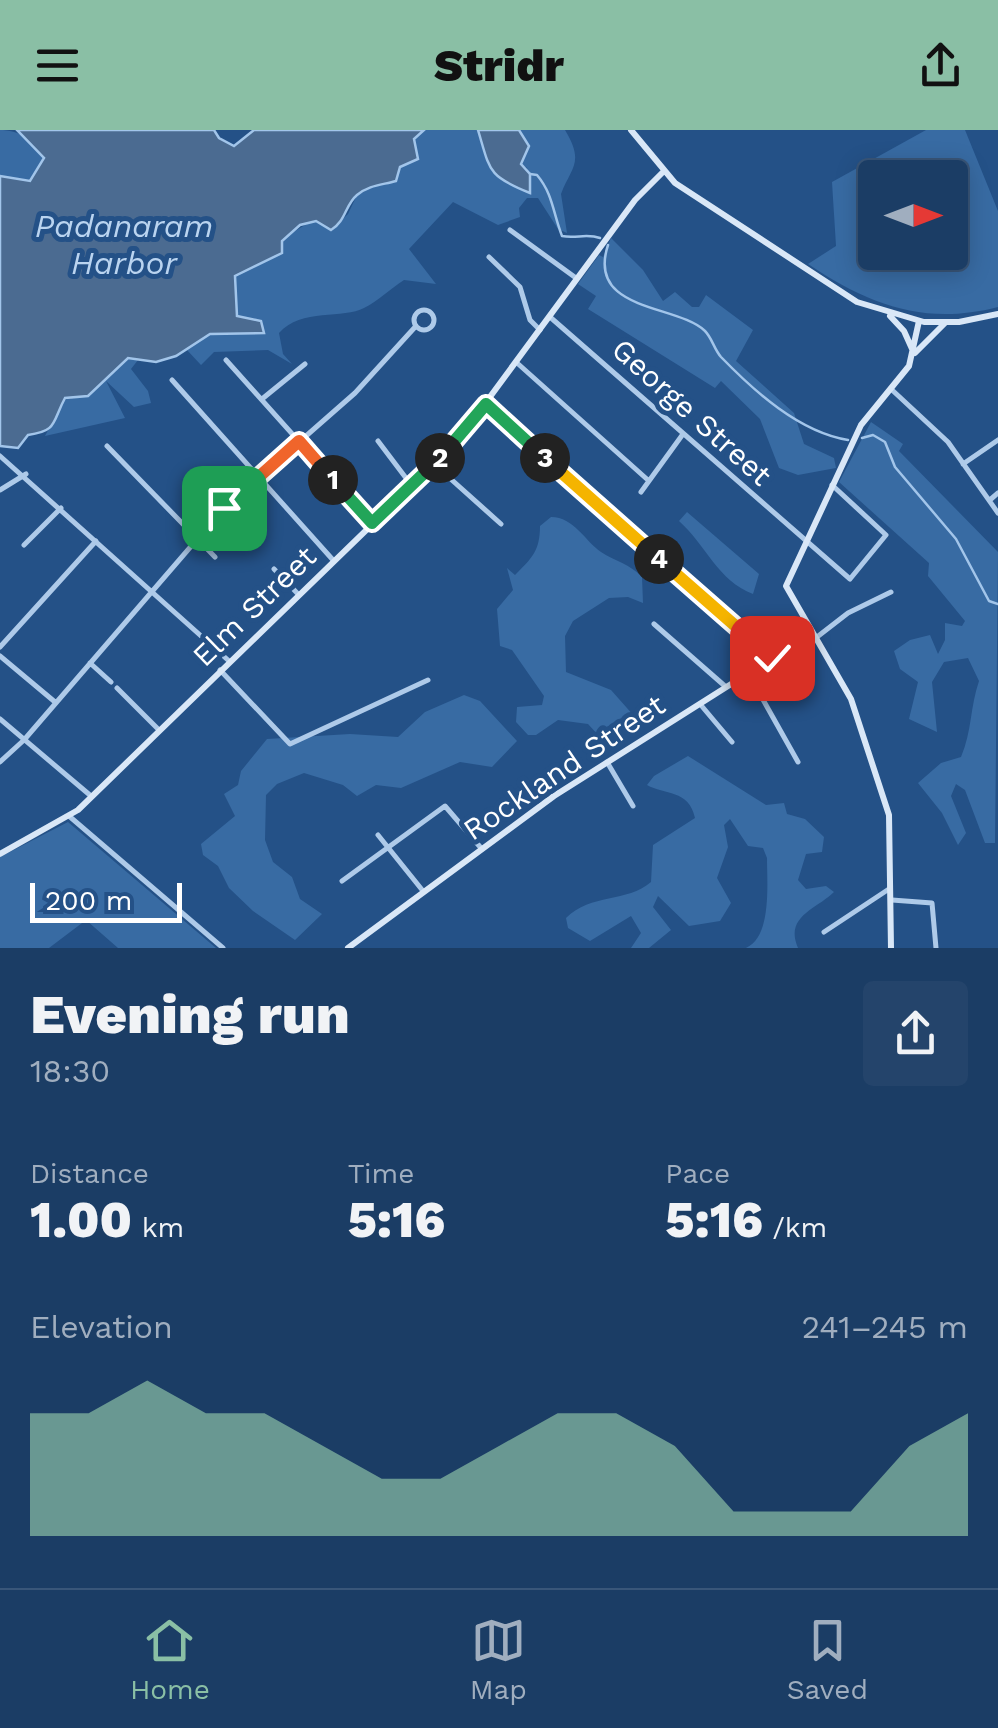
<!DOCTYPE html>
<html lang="en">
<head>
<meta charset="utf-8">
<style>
	body { margin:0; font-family:"Work Sans",sans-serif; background:#24446b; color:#f1f3f6; height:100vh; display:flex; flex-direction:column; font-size:38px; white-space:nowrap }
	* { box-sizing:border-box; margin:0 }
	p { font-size:32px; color:#a0aebf }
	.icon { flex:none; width:55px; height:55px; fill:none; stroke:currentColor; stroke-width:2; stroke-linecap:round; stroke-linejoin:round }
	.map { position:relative; height:818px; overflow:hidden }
	.panel { display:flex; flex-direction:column; background:#1b3d65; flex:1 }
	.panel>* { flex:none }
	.needle { width:65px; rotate:90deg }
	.fabs { position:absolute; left:858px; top:30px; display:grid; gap:20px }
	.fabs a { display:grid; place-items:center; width:110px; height:110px; border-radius:10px; background:#1b3d65; box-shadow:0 5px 25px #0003,0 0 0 2px #395679; font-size:50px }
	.scale { position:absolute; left:30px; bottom:25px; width:152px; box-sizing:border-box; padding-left:10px; border:5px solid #fff; border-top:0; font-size:28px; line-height:35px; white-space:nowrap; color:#fff; -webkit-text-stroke:8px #245187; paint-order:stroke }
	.pin { position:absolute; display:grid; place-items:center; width:85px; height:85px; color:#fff; margin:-42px; border-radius:20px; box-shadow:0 5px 15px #0006 }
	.km { position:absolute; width:50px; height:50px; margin:-25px; border-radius:50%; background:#222; color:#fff; font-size:28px; line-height:50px; text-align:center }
	.round { display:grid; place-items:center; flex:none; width:105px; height:105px; border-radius:10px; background:#24446b }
	.summary { display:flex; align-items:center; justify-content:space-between; height:170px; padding:0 30px }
	h1 { font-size:55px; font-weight:800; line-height:75px }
	.metrics { display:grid; grid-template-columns:repeat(3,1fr); gap:15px; height:170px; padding:10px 30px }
	.metrics div { display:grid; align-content:center }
	.metrics b { font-size:50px; font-weight:800 }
	.metrics small { font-size:28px; font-weight:400 }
	.metrics p { font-size:28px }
	.chart { height:280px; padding:20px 30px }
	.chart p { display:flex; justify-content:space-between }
	.chart svg { width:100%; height:180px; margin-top:10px; fill:#8abfa5; opacity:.7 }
	header { display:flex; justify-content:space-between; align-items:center; height:130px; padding:0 30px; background:#8abfa5; color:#111; font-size:45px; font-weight:800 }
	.tab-bar { display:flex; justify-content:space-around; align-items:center; height:140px; border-top:2px solid #395679; background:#1b3d65; font-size:28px; color:#a0aebf }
	.tab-bar a { display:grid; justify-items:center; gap:5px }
	.tab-bar .selected { color:#8abfa5 }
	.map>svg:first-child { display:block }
	.green { fill:#386ba3; fill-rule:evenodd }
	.water { fill:#4b6b91; stroke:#a2c5ea; stroke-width:2.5 }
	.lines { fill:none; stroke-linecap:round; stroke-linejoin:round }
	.stream { stroke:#a2c5ea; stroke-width:2.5 }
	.street { stroke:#aecae9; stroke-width:5 }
	.secondary { stroke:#d9e7f7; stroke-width:6 }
	.split-1-casing { stroke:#fff; stroke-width:20 }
	.split-2-casing { stroke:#fff; stroke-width:20 }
	.split-3-casing { stroke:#fff; stroke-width:20 }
	.split-4-casing { stroke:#fff; stroke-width:20 }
	.split-5-casing { stroke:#fff; stroke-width:20 }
	.split-1 { stroke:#f0652b; stroke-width:12 }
	.split-2 { stroke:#22a559; stroke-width:12 }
	.split-3 { stroke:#22a559; stroke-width:12 }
	.split-4 { stroke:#f5b400; stroke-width:12 }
	.split-5 { stroke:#f5b400; stroke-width:12 }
	.labels { text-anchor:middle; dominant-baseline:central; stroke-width:10; stroke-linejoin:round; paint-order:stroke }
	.street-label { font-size:30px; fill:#fff; stroke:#245187 }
	.water-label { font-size:32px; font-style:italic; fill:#bad4f0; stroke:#245187 }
</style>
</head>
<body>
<header><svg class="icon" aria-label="menu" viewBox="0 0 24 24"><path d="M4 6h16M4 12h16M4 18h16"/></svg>Stridr<svg class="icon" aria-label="share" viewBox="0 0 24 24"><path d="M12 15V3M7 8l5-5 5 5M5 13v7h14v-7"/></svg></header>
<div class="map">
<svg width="998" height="818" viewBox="0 0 998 818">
	<rect width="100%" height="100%" fill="#245187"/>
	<path class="green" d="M0,0C17,0 38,10 44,28L31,50L0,46Z
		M424,0H478C487,40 489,47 530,63L527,38L521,34L529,16L519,0H565C585,33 571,37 561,64L567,103L558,99L538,68H527L519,78L520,87L498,95L453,72L409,119L436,154L404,150C390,159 378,171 364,178C344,189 301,178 279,203L283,224L292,234L268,220L214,222L201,235L186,219L210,204H251L262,191L237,186L235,146C252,134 301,92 316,91L331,100L348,84L357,65C378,57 394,33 416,30L414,9Z
		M926,0H965L998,81V177C925,196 869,175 808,134L836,116L832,52ZM875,48H950V122H875Z
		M611,108L643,140L663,171L675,162L692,177H699L706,165L753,200L736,231L794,283L804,314L834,328L836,338L798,345L779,338L760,289L721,251L715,258L588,179L596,166L578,154L599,125L603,127Z
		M128,228L138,230L131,239L148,261L151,273L134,277L106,251L125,288L45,306L64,270L92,263Z
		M871,292L903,314L899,321L998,422L995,713H985L965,660L956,654L951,666L966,703L958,715L942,683L918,653L941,633L961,627C972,601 970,577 979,551L968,528L944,532L932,552L937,602L909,589L918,552L900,539L894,521L910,510L930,505L938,524L945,510V493L962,496L965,491L928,446L929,433L839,352Z
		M687,382L759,444L753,464C718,451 706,415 679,391Z
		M551,387C574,387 585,411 601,422C615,431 630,434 642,447L643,473L628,467L609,468L573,491L565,506L566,542L611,560L642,595C629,607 613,597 600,607L588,594L558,590L536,605H528L516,592L517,577L542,575L544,566L512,520L500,516L497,479L513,460L507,438L515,445C532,428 540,421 540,396Z
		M464,565L480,571L517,611L492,637L460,632L401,658L376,655L357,666L343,655L304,643L277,654L266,665L265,710L273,732L292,747L300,769L322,784L295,810L253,781L229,758L218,736L203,725L201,714L235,686L224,664L238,655L241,641L267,609L350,604L398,607L425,582Z
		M688,626L766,675L784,673L787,684L805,689L824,707L822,722L806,724L798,750L806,759L826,756L834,762C817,779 784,786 798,818H746C772,807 767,753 767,728L763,718L748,716L730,689L724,695L728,717L717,748L731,773L720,791L689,796L658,766L653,777L671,800L649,818H631L641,803L631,786L590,811L568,798L566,788C591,763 627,773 651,752L653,715L695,688C689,659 664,665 647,655L654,646Z
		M68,692L216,818H118L86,790L49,818H0V727Z"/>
	<path class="water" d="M17,0H214L219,8L234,16L254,0H424L414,9L418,29L400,37L396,51C382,55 369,55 357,65C345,75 346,91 331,100L316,91L300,95L282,111V123L235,146L237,186L261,191L264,203L210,204L176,226L156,232L128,228L88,266L65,268C52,292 58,301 28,305L18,318L0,316V46L30,51L44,28Z
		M478,0H519L529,16L521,34L530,44V63C487,46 490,40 478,0Z"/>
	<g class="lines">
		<path class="stream" d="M530,44L537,45C553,64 553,83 562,106C576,109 586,103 600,108
			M608,115C586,182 677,174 705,201C712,208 714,219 721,227C754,261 799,302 848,310
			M862,308L873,305L885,312L895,337L956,409L989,471L998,474"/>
		<path class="street" d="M510,100L576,148
			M489,127L520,157L530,190L540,200
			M414 190a10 10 0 1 1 20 0a10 10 0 1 1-20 0Z
			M550,187L850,449L886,405L832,355
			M226,230L372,393
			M516,232L649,351
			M172,250L333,430
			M891,259L948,312L998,383
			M262,269L305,234
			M486,273L772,529
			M378,311L412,356
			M107,316L215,427
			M0,326L229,531
			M434,334L501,394
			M963,334L998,310
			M0,360L26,344
			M641,362L683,304
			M991,369L998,363
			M24,415L61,378
			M274,439L298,464
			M654,494L726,557
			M817,507L848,483L891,462
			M0,517L96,411
			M0,526L55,572
			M90,533L111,552
			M220,540L290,614L428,550
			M748,543L798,632
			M117,558L159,600
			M700,574L732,612
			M0,589L91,666
			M0,632L24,610L224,378L355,263L416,196
			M607,632L633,676
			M69,686L223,818
			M378,705L423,761
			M342,751L445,676L481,718
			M892,770L932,773L936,818
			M824,802L889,759"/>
		<path class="secondary" d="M631,0L675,53L857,172L924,192H959L998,184
			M890,186L904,201L913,221
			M915,223L945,193
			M0,724L78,680L456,313L635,70L662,43
			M348,818L554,666L812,503
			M891,818L889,685L851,569L786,456L861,295L909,236L919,191"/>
	</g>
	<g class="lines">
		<defs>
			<path id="split-1" d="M224,378L299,311L333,350"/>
			<path id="split-2" d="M333,350L372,393L440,328"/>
			<path id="split-3" d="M440,328L486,274L545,328"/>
			<path id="split-4" d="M545,328L659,429"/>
			<path id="split-5" d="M659,429L772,528"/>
		</defs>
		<use href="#split-1" class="split-1-casing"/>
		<use href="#split-2" class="split-2-casing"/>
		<use href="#split-3" class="split-3-casing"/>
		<use href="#split-4" class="split-4-casing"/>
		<use href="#split-5" class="split-5-casing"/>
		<use href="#split-1" class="split-1"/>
		<use href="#split-2" class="split-2"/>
		<use href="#split-3" class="split-3"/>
		<use href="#split-4" class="split-4"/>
		<use href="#split-5" class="split-5"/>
	</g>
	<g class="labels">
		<g class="street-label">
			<text transform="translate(692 282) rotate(42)">George Street</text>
			<text transform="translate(254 476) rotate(-44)">Elm Street</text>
			<text transform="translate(564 637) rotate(-34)">Rockland Street</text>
		</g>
		<g class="water-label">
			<text x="124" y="96">Padanaram<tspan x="124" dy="37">Harbor</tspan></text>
		</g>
	</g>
</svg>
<div class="fabs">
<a><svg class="needle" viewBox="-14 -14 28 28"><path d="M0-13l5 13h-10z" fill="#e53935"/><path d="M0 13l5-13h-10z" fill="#a0aebf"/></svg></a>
</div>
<div class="scale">200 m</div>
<div class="pin" style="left:224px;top:378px;background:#1e9e55"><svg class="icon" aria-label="arrive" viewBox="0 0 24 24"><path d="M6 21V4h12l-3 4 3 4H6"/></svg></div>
<div class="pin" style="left:772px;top:528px;background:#d93025"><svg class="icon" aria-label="check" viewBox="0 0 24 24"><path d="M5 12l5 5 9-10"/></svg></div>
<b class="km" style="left:333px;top:350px">1</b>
<b class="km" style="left:440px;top:328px">2</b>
<b class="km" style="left:545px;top:328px">3</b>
<b class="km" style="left:659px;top:429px">4</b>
</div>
<section class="panel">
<div class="summary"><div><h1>Evening run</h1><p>18:30</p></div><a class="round"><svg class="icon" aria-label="share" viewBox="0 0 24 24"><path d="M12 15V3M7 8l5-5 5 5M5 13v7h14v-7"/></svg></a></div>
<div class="metrics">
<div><p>Distance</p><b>1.00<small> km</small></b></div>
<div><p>Time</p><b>5:16</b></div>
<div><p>Pace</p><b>5:16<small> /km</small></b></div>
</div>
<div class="chart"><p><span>Elevation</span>241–245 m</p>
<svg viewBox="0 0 160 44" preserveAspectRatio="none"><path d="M0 44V14L10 14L20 6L30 14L40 14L50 22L60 30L70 30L80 22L90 14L100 14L110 22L120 38L130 38L140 38L150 22L160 14V44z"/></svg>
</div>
</section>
<nav class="tab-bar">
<a class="selected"><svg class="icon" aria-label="home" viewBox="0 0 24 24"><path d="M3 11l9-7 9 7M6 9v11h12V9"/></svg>Home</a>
<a><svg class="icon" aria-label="map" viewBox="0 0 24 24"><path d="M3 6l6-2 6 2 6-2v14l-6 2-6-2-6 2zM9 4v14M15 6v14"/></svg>Map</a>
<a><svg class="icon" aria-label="saved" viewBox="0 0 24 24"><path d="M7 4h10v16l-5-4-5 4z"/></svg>Saved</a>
</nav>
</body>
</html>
